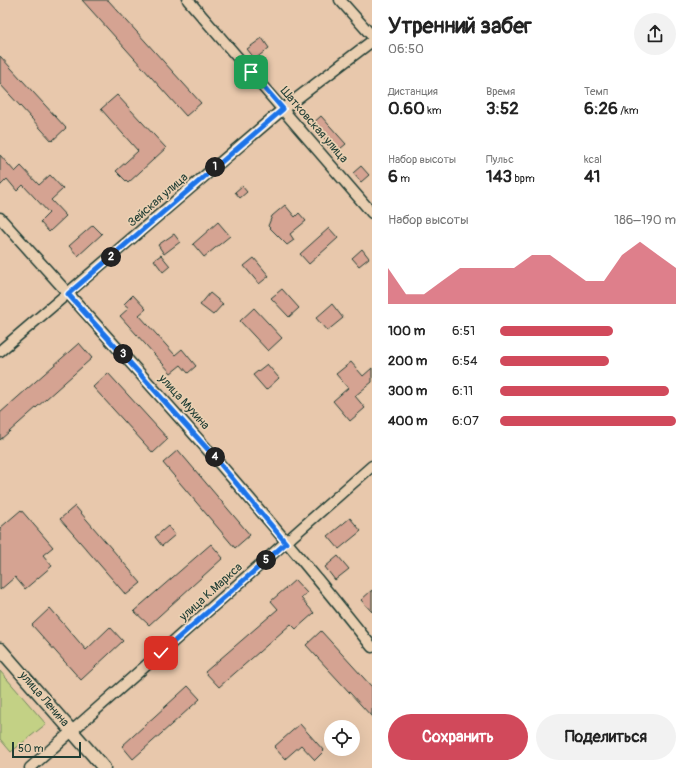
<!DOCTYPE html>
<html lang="ru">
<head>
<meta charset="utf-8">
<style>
	body { margin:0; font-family:Pangolin,sans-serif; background:#f2f2f2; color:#222; height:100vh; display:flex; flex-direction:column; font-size:15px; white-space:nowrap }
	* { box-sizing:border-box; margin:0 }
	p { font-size:13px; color:#767676 }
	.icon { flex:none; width:22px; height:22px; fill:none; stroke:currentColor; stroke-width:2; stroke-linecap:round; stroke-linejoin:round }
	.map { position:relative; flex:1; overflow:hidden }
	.panel { display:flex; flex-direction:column; background:#fff; width:320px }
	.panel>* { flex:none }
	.fabs { position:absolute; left:324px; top:720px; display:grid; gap:8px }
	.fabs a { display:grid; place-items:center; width:36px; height:36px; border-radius:50%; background:#fff; box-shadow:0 4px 16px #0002; font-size:20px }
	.scale { position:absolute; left:12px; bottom:10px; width:69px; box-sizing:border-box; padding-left:4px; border:2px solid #1f3d34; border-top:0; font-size:11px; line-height:14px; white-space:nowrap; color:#1f3d34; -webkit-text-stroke:3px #eacfb1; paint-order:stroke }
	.pin { position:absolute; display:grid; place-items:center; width:34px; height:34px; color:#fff; margin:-17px; border-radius:8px; box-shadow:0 2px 6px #0006 }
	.km { position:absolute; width:20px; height:20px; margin:-10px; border-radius:50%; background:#222; color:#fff; font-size:11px; line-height:20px; text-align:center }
	.round { display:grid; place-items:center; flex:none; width:42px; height:42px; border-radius:21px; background:#f2f2f2 }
	.summary { display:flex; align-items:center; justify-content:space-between; height:68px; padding:0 16px }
	h1 { font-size:22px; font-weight:700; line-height:30px }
	.figures { display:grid; grid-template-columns:repeat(3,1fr); gap:6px; height:68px; padding:4px 16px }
	.figures div { display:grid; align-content:center }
	.figures b { font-size:17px; font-weight:700 }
	.figures small { font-size:11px; font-weight:400 }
	.figures p { font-size:11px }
	.chart { height:112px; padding:8px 16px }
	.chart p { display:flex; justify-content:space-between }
	.chart svg { width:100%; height:72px; margin-top:4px; fill:#d1495b; opacity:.7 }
	.button { display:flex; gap:8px; margin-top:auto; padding:8px 16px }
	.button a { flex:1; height:46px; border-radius:24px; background:#d1495b; color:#fff; font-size:16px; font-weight:700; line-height:46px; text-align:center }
	.button a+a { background:#f2f2f2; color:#222 }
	ul { padding:0 16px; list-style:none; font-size:13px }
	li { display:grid; grid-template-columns:64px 48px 1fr; align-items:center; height:30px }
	li i { height:10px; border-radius:5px; background:#d1495b }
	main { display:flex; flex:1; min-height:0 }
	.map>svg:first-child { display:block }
	.green { fill:#c3d185; stroke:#71875c }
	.building { fill:#d5a392; stroke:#1f3d34 }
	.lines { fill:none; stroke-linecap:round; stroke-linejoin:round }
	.minor-casing { stroke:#1f3d34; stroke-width:13 }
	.major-casing { stroke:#1f3d34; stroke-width:15 }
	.minor { stroke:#eacfb1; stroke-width:10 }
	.major { stroke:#eacfb1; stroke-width:12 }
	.route-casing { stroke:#fff; stroke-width:8 }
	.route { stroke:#1a73e8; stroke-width:5 }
	.labels { text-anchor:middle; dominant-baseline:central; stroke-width:3.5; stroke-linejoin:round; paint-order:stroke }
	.street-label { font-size:12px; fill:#1f3d34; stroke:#eacfb1 }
</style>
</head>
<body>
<main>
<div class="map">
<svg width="372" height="768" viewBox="0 0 372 768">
	<rect width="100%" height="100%" fill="#e8c8ac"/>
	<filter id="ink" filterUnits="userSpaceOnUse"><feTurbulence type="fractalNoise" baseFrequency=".025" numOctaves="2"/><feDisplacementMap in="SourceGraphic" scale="8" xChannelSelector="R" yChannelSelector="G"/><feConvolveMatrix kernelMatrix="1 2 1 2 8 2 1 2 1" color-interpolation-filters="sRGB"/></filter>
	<g filter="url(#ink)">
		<path class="green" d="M0,671L46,724L11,752L0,739Z"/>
		<path class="building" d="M82,0H108L201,103L186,116Z
			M262,38L269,48L255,59L247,49Z
			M0,56L66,128L52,141L0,84Z
			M117,95L166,148L128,183L116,171L138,151L101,109Z
			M321,116L346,144L334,154L327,145L329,144L312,124Z
			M0,155L15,172L21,166L39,185L50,175L63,189L51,200L66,216L49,232L40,222L49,213L23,185L17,191L7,179L0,186Z
			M361,166L369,175L361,182L353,173Z
			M242,186L247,192L240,198L235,192Z
			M285,205L295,217L299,213L306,221L290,234L294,240L287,245L268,226L272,216Z
			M218,222L230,236L204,257L193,244Z
			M93,225L102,234L78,256L69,246Z
			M329,228L338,238L309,264L300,254Z
			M174,234L180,242L164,254L158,245Z
			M362,249L369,258L359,266L352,258Z
			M161,255L170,266L163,272L154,260Z
			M254,258L269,276L259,284L244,266Z
			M282,289L299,308L289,317L271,298Z
			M210,293L223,304L213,315L200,305Z
			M133,295L146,309L139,315L175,355L182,349L196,366L188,373L181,365L171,373L120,316L129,308L124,304Z
			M332,304L343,318L327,331L316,318Z
			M254,308L282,338L268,351L240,321Z
			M79,343L92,358L0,440V413Z
			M351,362L363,376L372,368V382L355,396L365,408L350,421L333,401L348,388L336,374Z
			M267,364L279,378L266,390L253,375Z
			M108,373L168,439L153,453L93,387Z
			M178,450L250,535L235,548L163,463Z
			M75,506L141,583L126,595L60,519Z
			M21,510L53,547L43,555L52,566L25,589L15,577L0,590V528Z
			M350,518L361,531L339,549L328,536Z
			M168,526L175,535L162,546L155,537Z
			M211,544L223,558L149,625L134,611Z
			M338,556L349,569L335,580L325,567Z
			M295,580L307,593L301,598L314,613L296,629L291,624L219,687L205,672L278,609L271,601Z
			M372,590V612L361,600Z
			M50,608L86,650L110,627L123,641L81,680L32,625Z
			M321,631L372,687V717L306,645Z
			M188,686L200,699L133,759L122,746Z
			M300,724L324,751L315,760L301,745L285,759L274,747Z"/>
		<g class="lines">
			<defs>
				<path id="minor" d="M188,0L372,213
					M340,0L372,36
					M0,218C127,359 255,498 372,647
					M0,351L283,109L372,41
					M30,768L372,466"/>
				<path id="major" d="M0,649L104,768"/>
			</defs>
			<use href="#minor" class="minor-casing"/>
			<use href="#major" class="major-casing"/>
			<use href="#minor" class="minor"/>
			<use href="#major" class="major"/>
		</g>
	</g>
	<g class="lines" filter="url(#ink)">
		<defs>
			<path id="route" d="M161,653L286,543L212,454L68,294L283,109L251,72"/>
		</defs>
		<use href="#route" class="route-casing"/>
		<use href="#route" class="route"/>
	</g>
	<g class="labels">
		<g class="street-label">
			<text transform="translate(314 125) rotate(49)">Шатковская улица</text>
			<text transform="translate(158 200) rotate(-41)">Зейская улица</text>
			<text transform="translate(184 402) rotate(48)">улица Мухина</text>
			<text transform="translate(211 592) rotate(-42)">улица К.Маркса</text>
			<text transform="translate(44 699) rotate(49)">улица Ленина</text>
		</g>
	</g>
</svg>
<div class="fabs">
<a><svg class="icon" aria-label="locate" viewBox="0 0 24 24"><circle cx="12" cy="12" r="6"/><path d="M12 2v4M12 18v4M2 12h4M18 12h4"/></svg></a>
</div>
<div class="scale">50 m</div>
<div class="pin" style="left:251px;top:72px;background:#1e9e55"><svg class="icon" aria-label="arrive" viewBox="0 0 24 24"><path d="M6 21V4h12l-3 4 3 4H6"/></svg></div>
<div class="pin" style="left:161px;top:653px;background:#d93025"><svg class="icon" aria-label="check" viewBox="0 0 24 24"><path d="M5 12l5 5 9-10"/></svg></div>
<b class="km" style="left:215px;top:167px">1</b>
<b class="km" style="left:111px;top:257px">2</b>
<b class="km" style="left:123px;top:354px">3</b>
<b class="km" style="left:215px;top:457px">4</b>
<b class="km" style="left:266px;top:560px">5</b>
</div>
<section class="panel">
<div class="summary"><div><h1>Утренний забег</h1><p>06:50</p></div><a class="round"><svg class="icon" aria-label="share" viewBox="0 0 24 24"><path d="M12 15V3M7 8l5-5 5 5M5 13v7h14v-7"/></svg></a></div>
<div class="figures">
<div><p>Дистанция</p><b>0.60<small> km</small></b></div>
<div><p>Время</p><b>3:52</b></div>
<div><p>Темп</p><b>6:26<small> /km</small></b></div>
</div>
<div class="figures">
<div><p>Набор высоты</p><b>6<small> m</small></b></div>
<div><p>Пульс</p><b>143<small> bpm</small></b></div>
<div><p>kcal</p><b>41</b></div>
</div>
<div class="chart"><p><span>Набор высоты</span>186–190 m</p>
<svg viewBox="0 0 160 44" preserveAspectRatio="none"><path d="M0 44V22L10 38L20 38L30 30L40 22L50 22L60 22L70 22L80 14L90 14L100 22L110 30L120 30L130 14L140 6L150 14L160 22V44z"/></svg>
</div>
<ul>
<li><b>100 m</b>6:51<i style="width:64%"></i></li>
<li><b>200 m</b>6:54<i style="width:62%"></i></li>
<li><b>300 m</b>6:11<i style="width:96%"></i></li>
<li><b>400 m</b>6:07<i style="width:100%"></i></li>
</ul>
<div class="button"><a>Сохранить</a><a>Поделиться</a></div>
</section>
</main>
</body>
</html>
